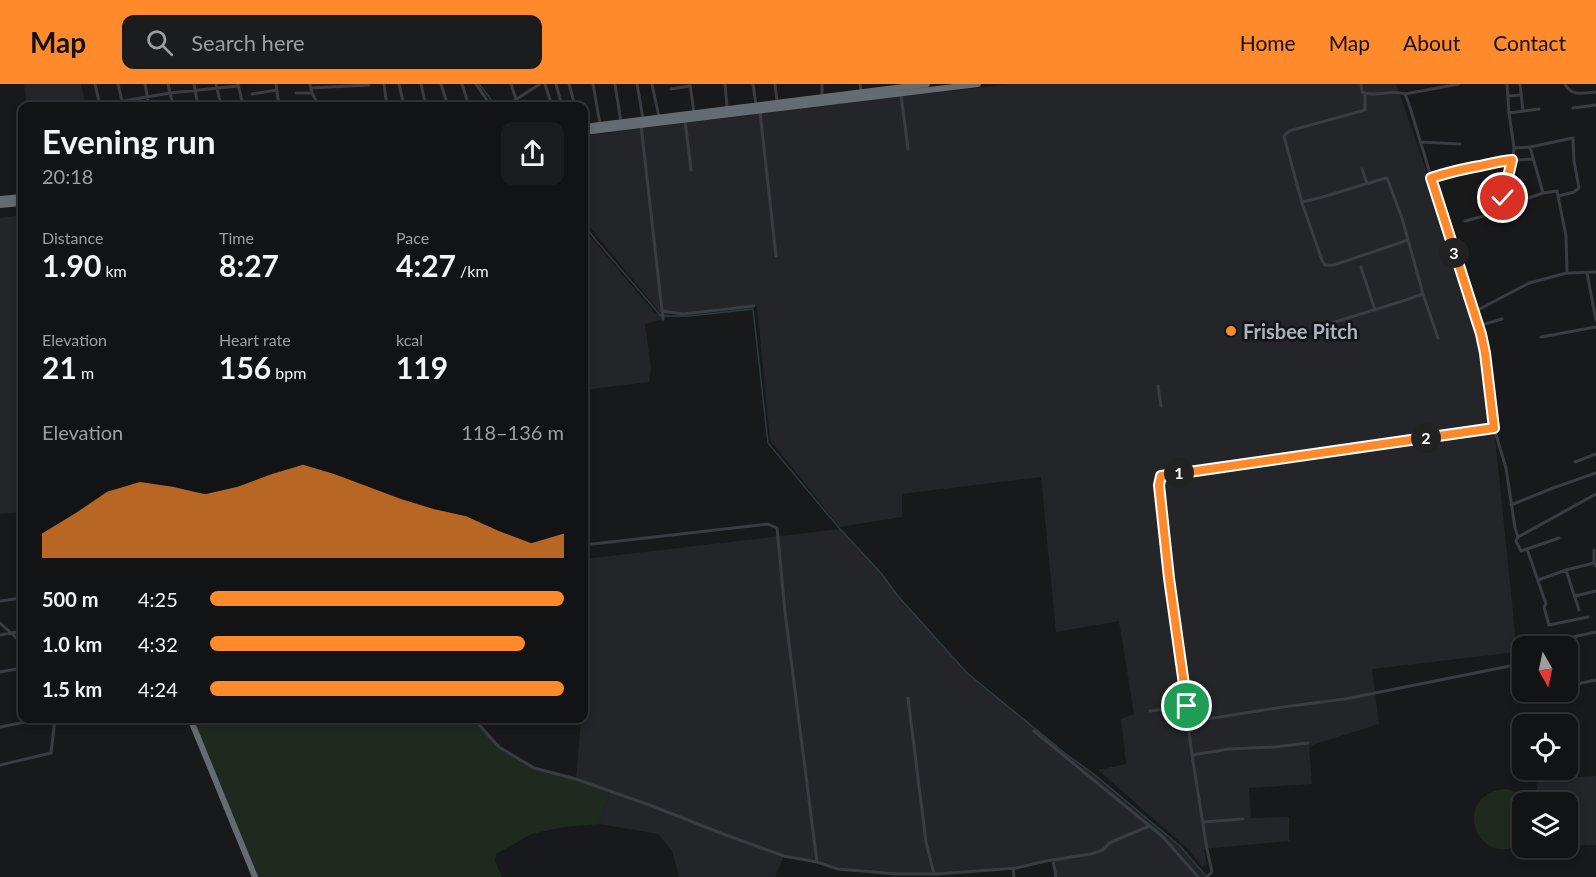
<!DOCTYPE html>
<html lang="en">
<head>
<meta charset="utf-8">
<style>
	body { margin:0; font-family:Lato,sans-serif; background:#1b1c1d; color:#f1f3f6; height:100vh; display:flex; flex-direction:column; font-size:22px; white-space:nowrap }
	* { box-sizing:border-box; margin:0 }
	p { font-size:20px; color:#9c9ea0 }
	.icon { flex:none; width:33px; height:33px; fill:none; stroke:currentColor; stroke-width:2; stroke-linecap:round; stroke-linejoin:round }
	.map { position:relative; flex:1; overflow:hidden }
	.details { position:absolute; left:18px; top:18px; width:570px; height:621px; display:flex; flex-direction:column; background:#121314; border-radius:12px; box-shadow:0 3px 9px #0003,0 0 0 2px #313234 }
	.details>* { flex:none }
	.needle { width:39px; rotate:171deg }
	.controls { position:absolute; left:1512px; top:552px; display:grid; gap:12px }
	.controls a { display:grid; place-items:center; width:66px; height:66px; border-radius:12px; background:#121314; box-shadow:0 3px 9px #0003,0 0 0 2px #313234; font-size:30px }
	.pin { position:absolute; display:grid; place-items:center; width:51px; height:51px; color:#fff; margin:-26px; border:3px solid #fff; border-radius:50%; box-shadow:0 2px 6px #0007 }
	.km { position:absolute; width:30px; height:30px; margin:-15px; border-radius:50%; background:#222; color:#fff; font-size:16px; line-height:30px; text-align:center }
	.round { display:grid; place-items:center; flex:none; width:63px; height:63px; border-radius:12px; background:#1b1c1d }
	.head { display:flex; align-items:center; justify-content:space-between; height:102px; padding:0 24px }
	h1 { font-size:33px; font-weight:700; line-height:45px }
	.stats { display:grid; grid-template-columns:repeat(3,1fr); gap:9px; height:102px; padding:6px 24px }
	.stats div { display:grid; align-content:center }
	.stats b { font-size:30px; font-weight:700 }
	.stats small { font-size:16px; font-weight:400 }
	.stats p { font-size:16px }
	.chart { height:168px; padding:12px 24px }
	.chart p { display:flex; justify-content:space-between }
	.chart svg { width:100%; height:108px; margin-top:6px; fill:#ff8a2c; opacity:.7 }
	ul { padding:0 24px; list-style:none; font-size:20px }
	li { display:grid; grid-template-columns:96px 72px 1fr; align-items:center; height:45px }
	li i { height:15px; border-radius:8px; background:#ff8a2c }
	header { display:flex; align-items:center; gap:36px; box-sizing:border-box; height:84px; padding:0 30px; background:#ff8a2c; color:#111 }
	header strong { font-size:28px }
	nav { display:flex; gap:33px; margin-inline-start:auto; font-size:21px }
	.search { width:420px; height:54px; background:#1b1c1d; display:flex; align-items:center; gap:15px; box-sizing:border-box; padding:0 21px; border-radius:12px; color:#9c9ea0; font-size:22px }
	.map>svg:first-child { display:block }
	.built { fill:#242528 }
	.green { fill:#202920 }
	.lines { fill:none; stroke-linecap:round; stroke-linejoin:round }
	.stream { stroke:#2d3c40; stroke-width:1.5 }
	.street { stroke:#393c40; stroke-width:3 }
	.highway { stroke:#646b71; stroke-width:6 }
	.route-casing { stroke:#fff; stroke-width:12 }
	.route { stroke:#ff8a2c; stroke-width:8 }
	.poi-dot { fill:#ff8a2c; stroke:#131416; stroke-width:2 }
	.labels { text-anchor:middle; dominant-baseline:central; stroke-width:5; stroke-linejoin:round; paint-order:stroke }
	.poi-label { font-size:20px; font-weight:bold; fill:#aab3bb; stroke:#131416; text-anchor:start }
</style>
</head>
<body>
<header>
<strong>Map</strong>
<div class="search"><svg class="icon" aria-label="search" viewBox="0 0 24 24"><circle cx="10" cy="10" r="6"/><path d="M15 15l6 6"/></svg>Search here</div>
<nav><a>Home</a><a>Map</a><a>About</a><a>Contact</a></nav>
</header>
<div class="map">
<svg width="1596" height="793" viewBox="0 0 1596 793">
	<rect width="100%" height="100%" fill="#18191b"/>
	<path class="built" d="M24,0H81L86,22H27Z
		M1011,0H1396L1485,254L1517,568L1372,585L1379,640L1309,662L1312,700L1249,704L1251,734L1289,733V757L1204,765L1207,781L1202,783L1188,765L1098,686L1126,680L1121,635L1134,630L1119,537L1056,548L1041,393L902,410V433L840,443L770,356L757,222L662,231L584,136V52L816,22Z
		M22,131V428L0,430V134Z
		M584,145L654,228L662,232L663,235L645,240L651,284L649,298L584,306Z
		M840,445L881,489L898,511L967,589L1066,670L1095,691L1180,762L1206,793H1056L1053,776L1016,784L938,790H897L838,785L817,778L784,772L775,793H679L672,767L658,750L599,740L610,709L576,695L581,635L584,634V475Z
		M1596,692V761L1568,762V718H1538L1536,694Z"/>
	<path class="green" d="M190,635H473L500,663L534,684L576,695L610,709L599,740L563,743L531,750L496,770L495,777L502,793H255Z
		M1506,705C1516,707 1522,710 1529,718H1522V759C1478,788 1448,710 1506,705Z"/>
	<g class="lines">
		<path class="stream" d="M479,0L496,22
			M584,140L594,154L661,232H689L753,225L768,359L840,445L881,489L897,511L967,589L1066,670L1095,691L1180,762L1206,792"/>
		<path class="street" d="M95,0L100,22
			M118,0L123,22
			M145,0L149,22
			M168,0L173,22
			M194,0L198,22
			M216,0L221,22
			M238,0L243,22
			M276,0L279,22
			M310,0L312,9L319,22
			M384,0L387,22
			M399,0L404,22
			M421,0L426,22
			M441,0L448,22
			M462,0L469,22
			M476,0L491,22
			M511,0L516,15
			M545,0L552,22
			M556,0L562,22
			M569,0L575,22
			M593,0L600,40
			M615,0L621,38
			M637,0L643,35
			M652,0L659,33
			M690,0L694,29
			M725,0L727,23
			M753,0L756,21
			M775,0L777,17
			M822,0V13
			M860,0L861,7
			M1361,0L1362,8C1376,14 1391,5 1405,10L1409,20L1448,149L1481,250L1485,269L1494,344L1506,384L1515,444L1518,453L1516,457L1521,467L1527,465L1546,520L1544,523L1549,541L1588,533
			M1507,0L1509,29L1514,64L1513,73L1503,114L1504,120L1506,122L1543,109L1557,107L1566,152L1567,189
			M1520,0L1523,27
			M1565,0C1571,13 1585,9 1596,8
			M311,4L369,1
			M671,5L690,2
			M296,9H312
			M1365,9V26L1289,47L1284,52L1302,119L1322,176L1325,181H1334L1408,156
			M252,10L277,6
			M1405,10L1459,0
			M901,11L908,65
			M1508,12L1521,11
			M100,21L170,9L238,2
			M506,22L540,0
			M1573,24L1596,21
			M760,28L776,172
			M1509,29L1539,25
			M685,36L691,86
			M641,41L663,235
			M1420,58L1460,60
			M1530,63L1543,109
			M1514,64L1530,63L1573,54L1574,77L1579,104L1574,108L1559,112
			M1362,85L1367,99
			M1431,94L1454,86L1476,83L1498,77L1533,75
			M1302,118C1331,112 1359,101 1387,94L1402,134L1423,210L1438,254
			M1465,137L1491,130L1506,122
			M1361,183L1375,226
			M1587,189L1596,236
			M662,227L683,230L754,222
			M1474,228L1529,199L1567,189L1596,188
			M1332,239L1406,216L1423,210
			M1478,242L1502,235
			M1541,253L1596,243
			M1158,302L1161,322
			M1575,378L1596,370
			M1511,421L1553,404L1596,389
			M1518,453L1596,410
			M584,461L768,440L777,444L785,528L817,778
			M1527,465L1559,454
			M1594,466V479L1596,482
			M1566,486L1579,526
			M1538,496L1566,486L1594,479
			M1575,512L1596,507
			M0,517L22,514
			M0,539L22,559
			M0,551L22,547
			M1536,561L1596,548
			M0,588L22,584
			M1568,602L1596,596
			M908,614L926,758L934,790
			M1150,627L1187,622
			M473,634L499,663L534,684L576,695L655,723L723,750L784,772L817,778L838,785L897,790H938L1016,784L1046,777L1091,770L1103,766L1109,759L1149,742
			M1188,638L1283,623L1345,615L1515,581L1522,594
			M0,643L31,637L54,635
			M1034,647L1163,753L1198,793
			M1192,671L1229,665L1274,663L1308,659
			M0,681L51,669L55,634
			M1203,738L1243,735
			M1053,776L1056,793
			M1013,784L1014,793
			M1207,793L1212,788L1207,765L1192,671L1169,494L1159,401L1161,392L1494,344"/>
		<path class="highway" d="M584,43L927,0
			M584,48L978,0
			M0,115L22,113
			M0,121L22,119
			M190,634L255,793"/>
	</g>
	<g class="lines">
		<defs>
			<path id="route" d="M1187,622L1169,494L1159,401L1161,392L1494,344L1485,269L1481,250L1431,94C1446,89 1459,86 1474,83C1487,81 1499,77 1512,76L1503,114"/>
		</defs>
		<use href="#route" class="route-casing"/>
		<use href="#route" class="route"/>
	</g>
	<circle class="poi-dot" cx="1231" cy="247" r="6"/>
	<g class="labels">
		<g class="poi-label">
			<text x="1243" y="247">Frisbee Pitch</text>
		</g>
	</g>
</svg>
<div class="controls">
<a><svg class="needle" viewBox="-14 -14 28 28"><path d="M0-13l5 13h-10z" fill="#e53935"/><path d="M0 13l5-13h-10z" fill="#9c9ea0"/></svg></a>
<a><svg class="icon" aria-label="locate" viewBox="0 0 24 24"><circle cx="12" cy="12" r="6"/><path d="M12 2v4M12 18v4M2 12h4M18 12h4"/></svg></a>
<a><svg class="icon" aria-label="layers" viewBox="0 0 24 24"><path d="M12 4l9 5-9 5-9-5zM3 14l9 5 9-5"/></svg></a>
</div>
<div class="pin" style="left:1187px;top:622px;background:#1e9e55"><svg class="icon" aria-label="arrive" viewBox="0 0 24 24"><path d="M6 21V4h12l-3 4 3 4H6"/></svg></div>
<div class="pin" style="left:1503px;top:114px;background:#d93025"><svg class="icon" aria-label="check" viewBox="0 0 24 24"><path d="M5 12l5 5 9-10"/></svg></div>
<b class="km" style="left:1179px;top:389px">1</b>
<b class="km" style="left:1426px;top:354px">2</b>
<b class="km" style="left:1454px;top:169px">3</b>
<section class="details">
<div class="head"><div><h1>Evening run</h1><p>20:18</p></div><a class="round"><svg class="icon" aria-label="share" viewBox="0 0 24 24"><path d="M12 15V3M7 8l5-5 5 5M5 13v7h14v-7"/></svg></a></div>
<div class="stats">
<div><p>Distance</p><b>1.90<small> km</small></b></div>
<div><p>Time</p><b>8:27</b></div>
<div><p>Pace</p><b>4:27<small> /km</small></b></div>
</div>
<div class="stats">
<div><p>Elevation</p><b>21<small> m</small></b></div>
<div><p>Heart rate</p><b>156<small> bpm</small></b></div>
<div><p>kcal</p><b>119</b></div>
</div>
<div class="chart"><p><span>Elevation</span>118–136 m</p>
<svg viewBox="0 0 160 44" preserveAspectRatio="none"><path d="M0 44V34L10 26L20 17L30 13L40 15L50 18L60 15L70 10L80 6L90 10L100 15L110 20L120 24L130 27L140 33L150 38L160 34V44z"/></svg>
</div>
<ul>
<li><b>500 m</b>4:25<i style="width:100%"></i></li>
<li><b>1.0 km</b>4:32<i style="width:89%"></i></li>
<li><b>1.5 km</b>4:24<i style="width:100%"></i></li>
</ul>
</section>
</div>
</body>
</html>
